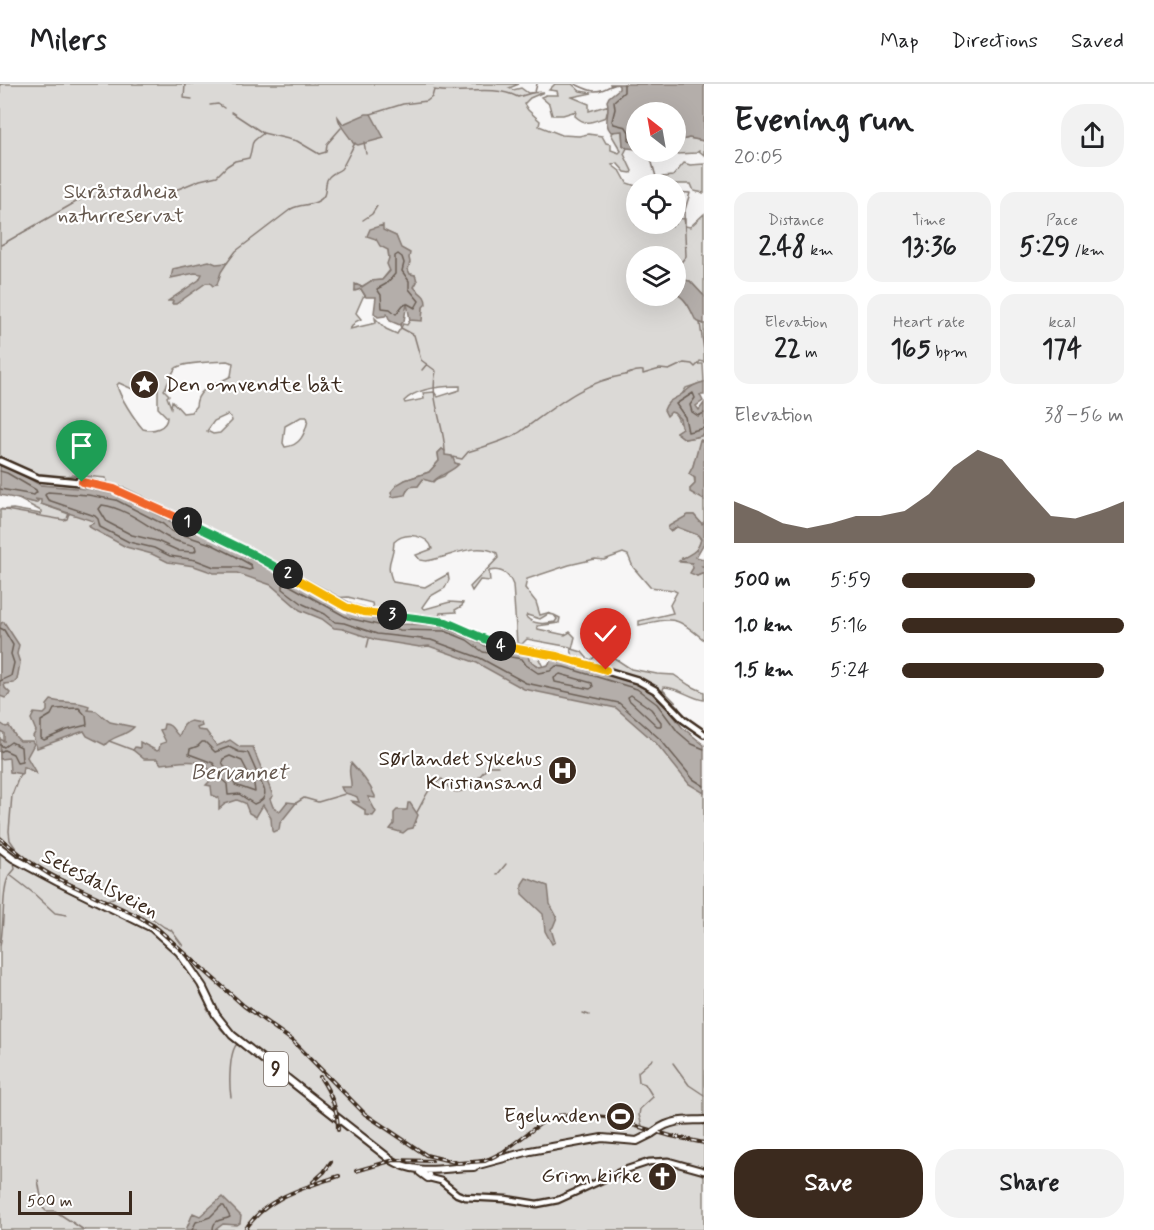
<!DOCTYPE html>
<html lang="en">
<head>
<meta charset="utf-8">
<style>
	body { margin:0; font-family:Mynerve,sans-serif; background:#f2f2f2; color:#202124; height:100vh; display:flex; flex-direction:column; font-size:22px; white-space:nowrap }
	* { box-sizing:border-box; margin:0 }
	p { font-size:20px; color:#757577 }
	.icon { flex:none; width:33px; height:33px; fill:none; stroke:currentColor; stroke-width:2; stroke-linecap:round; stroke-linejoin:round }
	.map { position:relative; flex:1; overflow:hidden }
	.sheet { display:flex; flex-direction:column; background:#fff; width:450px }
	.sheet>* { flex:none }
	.needle { width:39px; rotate:329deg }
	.tools { position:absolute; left:626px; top:18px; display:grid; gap:12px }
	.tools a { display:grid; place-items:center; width:60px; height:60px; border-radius:50%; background:#fff; box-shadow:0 6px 24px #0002; font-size:30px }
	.scale { position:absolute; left:18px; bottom:15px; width:114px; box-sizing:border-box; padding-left:6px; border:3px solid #3b2a1e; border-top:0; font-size:16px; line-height:21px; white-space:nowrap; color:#3b2a1e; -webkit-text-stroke:4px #fff; paint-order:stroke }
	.pin { position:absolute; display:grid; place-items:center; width:51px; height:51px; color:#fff; margin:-62px -26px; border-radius:50% 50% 50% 0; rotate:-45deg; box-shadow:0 0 6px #0007 }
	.pin .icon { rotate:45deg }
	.km { position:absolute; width:30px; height:30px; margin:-15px; border-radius:50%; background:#222; color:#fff; font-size:16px; line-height:30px; text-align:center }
	.round { display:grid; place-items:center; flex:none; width:63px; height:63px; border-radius:24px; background:#f2f2f2 }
	.head { display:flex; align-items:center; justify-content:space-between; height:102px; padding:0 30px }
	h1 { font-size:33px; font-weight:700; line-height:45px }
	.metrics { display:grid; grid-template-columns:repeat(3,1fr); gap:9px; height:102px; padding:6px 30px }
	.metrics div { display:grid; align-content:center; border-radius:15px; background:#f2f2f2; text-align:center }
	.metrics b { font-size:26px; font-weight:700 }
	.metrics small { font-size:16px; font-weight:400 }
	.metrics p { font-size:16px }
	.chart { height:168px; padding:12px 30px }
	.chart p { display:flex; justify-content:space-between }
	.chart svg { width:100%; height:108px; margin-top:6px; fill:#3b2a1e; opacity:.7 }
	.button { display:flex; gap:12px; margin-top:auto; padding:12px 30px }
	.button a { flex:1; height:69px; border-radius:24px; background:#3b2a1e; color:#fff; font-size:24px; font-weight:700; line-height:69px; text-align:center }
	.button a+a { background:#f2f2f2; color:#202124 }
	ul { padding:0 30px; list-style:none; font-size:20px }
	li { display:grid; grid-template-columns:96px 72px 1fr; align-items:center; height:45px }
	li i { height:15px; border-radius:8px; background:#3b2a1e }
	header { display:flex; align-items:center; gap:36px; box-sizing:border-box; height:84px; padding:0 30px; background:#fff; border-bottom:2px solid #e0e0e0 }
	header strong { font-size:28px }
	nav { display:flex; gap:33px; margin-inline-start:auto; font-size:21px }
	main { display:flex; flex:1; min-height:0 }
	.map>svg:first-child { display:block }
	.green { fill:#dbd9d6; stroke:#8b827a; stroke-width:1.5; fill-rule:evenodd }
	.water { fill:#b4aeaa; stroke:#847972; stroke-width:1.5 }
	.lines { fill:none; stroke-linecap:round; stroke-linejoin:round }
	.shore { stroke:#6b5f56; stroke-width:1.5 }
	.stream { stroke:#847972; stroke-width:1.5 }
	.secondary-casing { stroke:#3b2a1e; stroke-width:9 }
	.primary-casing { stroke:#3b2a1e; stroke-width:10 }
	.trunk-casing { stroke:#3b2a1e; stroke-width:10 }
	.secondary { stroke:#fff; stroke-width:4.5 }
	.primary { stroke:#fff; stroke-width:5 }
	.trunk { stroke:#fff; stroke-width:6 }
	.rail-casing { stroke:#3b2a1e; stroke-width:4 }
	.rail { stroke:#fff; stroke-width:1.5; stroke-dasharray:4.5; stroke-linecap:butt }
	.trunk-bridge-casing { stroke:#3b2a1e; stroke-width:10; stroke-linecap:butt }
	.trunk-bridge { stroke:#fff; stroke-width:6 }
	.split-1-casing { stroke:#fff; stroke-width:12 }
	.split-2-casing { stroke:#fff; stroke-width:12 }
	.split-3-casing { stroke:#fff; stroke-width:12 }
	.split-4-casing { stroke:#fff; stroke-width:12 }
	.split-5-casing { stroke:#fff; stroke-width:12 }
	.split-1 { stroke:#f0652b; stroke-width:8 }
	.split-2 { stroke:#22a559; stroke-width:8 }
	.split-3 { stroke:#f5b400; stroke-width:8 }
	.split-4 { stroke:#22a559; stroke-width:8 }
	.split-5 { stroke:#f5b400; stroke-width:8 }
	.labels { text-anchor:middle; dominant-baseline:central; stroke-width:4.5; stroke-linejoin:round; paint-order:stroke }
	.shield { fill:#fff; stroke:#766a62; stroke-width:1.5 }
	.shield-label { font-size:20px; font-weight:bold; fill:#3b2a1e }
	.park-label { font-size:21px; fill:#63564c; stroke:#fff }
	.poi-label { font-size:21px; fill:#3b2a1e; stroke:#fff; text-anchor:end }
	.street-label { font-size:21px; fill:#3b2a1e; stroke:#fff }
	.water-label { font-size:22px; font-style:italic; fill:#65584f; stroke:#fff }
</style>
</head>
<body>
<header>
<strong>Milers</strong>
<nav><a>Map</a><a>Directions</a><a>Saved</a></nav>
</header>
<main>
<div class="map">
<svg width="704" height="1146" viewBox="0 0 704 1146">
	<rect width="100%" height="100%" fill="#f7f6f6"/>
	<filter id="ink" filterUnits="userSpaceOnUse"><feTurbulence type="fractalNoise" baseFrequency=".0167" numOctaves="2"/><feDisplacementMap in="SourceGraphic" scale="12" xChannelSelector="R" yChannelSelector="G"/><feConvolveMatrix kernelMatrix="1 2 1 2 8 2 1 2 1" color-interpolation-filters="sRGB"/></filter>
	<g filter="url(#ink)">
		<path class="green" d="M0,0H519L509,4L513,6L521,4L528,9L544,8L530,14L524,20L528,26L540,37L539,42L562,51L579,52L588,50L602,52L606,59L611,60V66L619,69L621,67L611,50L617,46L622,47L623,61L627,64L624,70L632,87L631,89L625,88L617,79L612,81L621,88L627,99L636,102V140H666L669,143L672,142L671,140H675V134L685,135V142L690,143L704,130V212L690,197L683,196C676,188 675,183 675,172H636V212H675V209L682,212L700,239L704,240V278L700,277L698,280H703L704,298L686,304L671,328L675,329L682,344L676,348L685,355L701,352L704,347V358L701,356L693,382L689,390L694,393L695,400L690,405L704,416V438L702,440L694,431H689L670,442L673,446L677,442L698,451L701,456C699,466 692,472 682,474L680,478L692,479L697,492L704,489V556C675,531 674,534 639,541V537L673,529L670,521L677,508L673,506L650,503L633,483L628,471L623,469L604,476L595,475L569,481L527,495L525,504L536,518L540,531L547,529L554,531L548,530L540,535L527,531L526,533C534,541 544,540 555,538L557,535L554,531L560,534L559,539L537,542L538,545L565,551L570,548L575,553L572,565L582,568L587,574L591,576L602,566L631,585L657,590L674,591L689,601L704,608V616C690,614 678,603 664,603L663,606L675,618L682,629L674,634L666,622L640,600L590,584L559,576L558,573L537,571L543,583H540L529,576L493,563L513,564L574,575L570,563L527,555L522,560L517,559L513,501C509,490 501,484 489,487L490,497L480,496L472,507L470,503L498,474L497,469C474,457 449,474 426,477L420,476L416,471L432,465C429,451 405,447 394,458C394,475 384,478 393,498L425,503L448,490L449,496L445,504L429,513L422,523L425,525L450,518L463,519L462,522L455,526L456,528L440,529L439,533L422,535L423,541L411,540L415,537L409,533L379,531L380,534L342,525L288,494L261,481L212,452L133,413L130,417L109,408L39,401L10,384L0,381ZM386,148L396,152L408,186L410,190L415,191L417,197L414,203L423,223L422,234L410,236L407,241L403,240L397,250L386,245L375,234L376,239L350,245L355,238L361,235L356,229L363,213L365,212L361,205L355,206L357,201L361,203L371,197L382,196L390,186L388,165L376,155ZM227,277L233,279L231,292C216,301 197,303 196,322L191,328L183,329L172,317L171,323L167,313L169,311L164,306C168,300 171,291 175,285C180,278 217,278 227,277ZM151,288L158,292V324L167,333C167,344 153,348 143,345C135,336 119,312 117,301L119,299L139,308L143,307L140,295L142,290ZM460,302V306L438,313L434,308L423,309L424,315L405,319L404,317C417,304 443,302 460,302ZM227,331L231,333L232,337L220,349L213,350L207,347L214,337ZM301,333H307L308,336C305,350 300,362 285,363L283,359L285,342ZM442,365L445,371L455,379L444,392L431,397L423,395L418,402L412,401L405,409L399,411L405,396L429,388L439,377L438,369ZM72,391L106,394L109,402L68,396L67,392ZM348,513L372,519L373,524L370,529L340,521L335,514Z
			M555,0H572L580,7L592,9L572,13L589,20V27L609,21L606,33C593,37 587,43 575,32L576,27L563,31H552L549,20L541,13L546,11H558L557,7L549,6Z
			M689,54L704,57V71L699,67L696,69L677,70L670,68H675V58Z
			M684,79L690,81L704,80V109L694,107L691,100H667L661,97L662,93L673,92Z
			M15,413L36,419L35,414L42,416L44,421L69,430L79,418L254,486L316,521L425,553L615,616L704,693V1146H0V426L13,425L41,430V427Z"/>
		<path class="water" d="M610,0H704V57L689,54L675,58V28H636V65L627,64L623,61L622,47L611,48C602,38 611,28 607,17L609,13L619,5V2L617,0L611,2Z
			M366,30H371L384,54L358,61L353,59C348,49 339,43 338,33L343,40Z
			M383,141V146L396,152L401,164L410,169L409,174L410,178L408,186L410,190L415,191L417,198L414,203C419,210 426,210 426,220L423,223L422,237L410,236L407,219L404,237L400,241L390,237L387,230L385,232L378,233L374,229L376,213H366L361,205L355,207V200L362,203L371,197L382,196L390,187L387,180L389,174L388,166L380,162L376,155L367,152L370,145Z
			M209,177L216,180L227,179L221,188L217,201L213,202L210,199H206L176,220H172L173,217H168L199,196L202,190L195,189L171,194L173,185Z
			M675,186L679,187V192L683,196L690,197L704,212V240L696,237C690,225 687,215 675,209Z
			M704,298V311H700L703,317L696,322L699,326L704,319V347L701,352L685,355L676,348L682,344L680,335L674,329L671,328L667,332L664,326C668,315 674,316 682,310C690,304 694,300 704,298Z
			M700,356L704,358V416L690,408V405L695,400V394L689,390L693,382Z
			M442,365L445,367V371L452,372L455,379L459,380C451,389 439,390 433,398L423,395L418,402C410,403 409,401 405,411L392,413L391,408L398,400L405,396L429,388L439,377L438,369Z
			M0,381L10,384L40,401L88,405L118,411L166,435L174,442L214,454L238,467L261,481L277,488L350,528L401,540L446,541L470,551L485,562L528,571L529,576L540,583L548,581L551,576L564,577L640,600L661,615L682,643L704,661V709L689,700L656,659L616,624L524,605L477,579L429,562L420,563L376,556L343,545L334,544L322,535L300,526L271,501L237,489H214L194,482L168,478L152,470L126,463L91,444L89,441L94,439L93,437L44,421L41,420V416L35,415L38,417L36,419L0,411Z
			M688,431H694L702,440L704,438V459L696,473L704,475V482H702L704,484V489L697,492L690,489L693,484L692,479L679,477C689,469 697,471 701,455L698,451L677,443L670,447L668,445L669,442Z
			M4,538L19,561L17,570L20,579L17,596L14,599L4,600L5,604L10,609L9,611L5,614L0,612V543L1,539Z
			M51,616C64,620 77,616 89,622L88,626L96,627L110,638L134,643C125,653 113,651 105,661L87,652L84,647L37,664L33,652L36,647L31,635L34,629L44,630L47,627V621Z
			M191,637L201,639L202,642L197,644L198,646L206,647L217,662L230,656L240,663H253C258,679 267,695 273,712L270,715L273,723L280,727L287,718L296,719L280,739L279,746L273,748L272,747L271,734L263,721L256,733L249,729L245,719L237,716L225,720L219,725V714L212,711L211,702L206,701L212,695V689C201,671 178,679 161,680L157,675H144L133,666L135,663L140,664V658L157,667L159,666L160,660L166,658L160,646L163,645L164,640C173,640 173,648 179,652C183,645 181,640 191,637Z
			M0,639L6,643L9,642L16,653L20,657H32L34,660L27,673L36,689L25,683H23L22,690L10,688L9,674L0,675V655L4,657V649L0,647Z
			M351,679C361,690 369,699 375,712V714L368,713L376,728L373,732L365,731V726L352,718L351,717L359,718L357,713C350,709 344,712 341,703H351C352,695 347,688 351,679Z
			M408,719H410L418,731L413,744L408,745L403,749L390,745L394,740V729L397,726H407Z
			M526,794L548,802L550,820L557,833L553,843L551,845L555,858L552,860L545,847L543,830L522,810V800Z
			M222,1113L241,1132L240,1139L237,1141L223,1140L215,1146H186L193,1129L200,1132Z"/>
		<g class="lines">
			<path class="shore" d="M624,0V8L614,17L615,25L612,37L614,40L626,43L629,48V57L636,59
				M398,170L402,173L404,179L402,187L409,197V205L419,217L415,224L408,220L403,221L396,230L390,225L382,224L381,211L377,205L386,200L395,190V172Z
				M704,329L698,332L692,328L690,321L695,314L693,309L676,320L685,333L688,348L704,344
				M0,387L7,389L36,406L37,408L34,411L0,405
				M48,408L88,411L116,416L163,440L171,447L211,460L235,472L251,481L252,485L249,486L238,483H214L196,476L170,472L154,464L129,458L100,443L98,435L95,432L48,416L45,411Z
				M102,421C126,424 147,442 167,453C175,458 186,459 195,462L196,466L194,468L179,467L157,457L132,451L107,438L99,425Z
				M0,544L4,546L13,561L11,570L14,579L11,592L0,597
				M560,590L592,599L593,603L590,605L555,598L554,594Z
				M631,611L651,625L661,638V642H657L629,616L628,613Z
				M79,624L86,632L87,641L67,646L44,656L41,654V637L51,631L54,625Z
				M202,658H205L215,668L229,663L239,668L248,669L264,705C267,714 261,717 254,720L239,710L228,711L227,700L219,693L218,686L213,679L189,670L190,665L198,662Z
				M0,661L4,663L11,658L21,663L22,677L17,678L13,670L4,666L0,668
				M704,665L692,660L678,648L657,620L637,605L564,583L556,582L550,587L538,589L526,581L522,575L483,568L467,556L445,547L400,546L348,534L287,500L283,501V505L303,520L325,530L335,538L344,539L377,550L431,556L480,574L526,599L619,619L660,655L693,695L704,702
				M230,672L242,677L254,700L255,708L235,701L222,678L223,675Z
				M192,1146L196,1138L210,1133L221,1122H224L230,1133C223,1137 213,1134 213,1146"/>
			<path class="stream" d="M185,0L184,14L192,15
				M575,0C590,7 596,11 612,1
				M210,21L218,20L224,24
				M231,28L263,49L297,57L319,70L326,68L327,60L341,44
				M371,30L403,20L427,17L432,13L434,6C461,11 492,0 518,13L535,8L537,0
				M364,58L366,70
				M649,68L658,100
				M675,108L690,109L684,129L686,172L675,186
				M363,136L372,130L377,122
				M1,161L83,114L109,111L135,113L161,112L200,96L217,92L227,82L235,77L249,74C255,57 247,61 264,49
				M227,179L236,167L291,125C300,120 310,122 318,117C328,112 324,104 327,96C330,89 336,89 341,85C344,82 352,64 355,59
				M700,239L704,267
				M400,241L401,244L414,251L421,276L436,287C429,314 444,340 445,367
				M422,286L427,280
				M452,373L462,375L468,368C480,364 510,355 520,348C555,323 582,298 625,291C632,289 635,286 643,287V290L660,285L669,286L684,279L692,280L695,283L698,280
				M0,425L64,436L67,435L69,429
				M367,563L369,555
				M109,657L133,666
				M296,719L304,714L318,718L345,710
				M417,728C424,716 429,701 442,695C446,698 447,703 451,706C464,715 481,690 489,682H498
				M15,772L17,766L10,756L9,747L12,711L20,690
				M10,791L15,785L14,777
				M497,791L506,780
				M107,816L116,813H131L153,835L164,843L171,846L183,862
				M0,861C5,844 1,800 10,791L32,808L55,829L67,831
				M207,925L221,945L233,957L330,1032
				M583,929L589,931
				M673,979L689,1001L704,1011
				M231,1013C229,1001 229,968 237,960
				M642,1042L639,1031L640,1025L653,1013L645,1000L639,998L638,988L653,975
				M353,1049L380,1072
				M38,1096L43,1124L46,1127H55L84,1146"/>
			<defs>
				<path id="secondary" d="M429,1091V1094L441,1097L457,1110L465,1113L506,1115L537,1120L558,1116L622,1087L649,1078L668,1077L704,1087"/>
				<path id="primary" d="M0,377L38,394L90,399L123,408L249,468L350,524L369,529L441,537L494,560L557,572L637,596L655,606L684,636L704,650"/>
				<path id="trunk" d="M0,764L13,774L58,798L152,844L179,868L203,903
					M201,900L216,931L232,951L390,1075C418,1093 444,1083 474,1083
					M657,1046C672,1035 687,1037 704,1036
					M471,1083L530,1067L602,1054L637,1057L651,1050
					M420,1088L428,1094"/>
			</defs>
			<use href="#secondary" class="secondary-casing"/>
			<use href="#primary" class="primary-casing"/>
			<use href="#trunk" class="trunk-casing"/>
			<use href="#secondary" class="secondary"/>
			<use href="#primary" class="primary"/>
			<use href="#trunk" class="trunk"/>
			<defs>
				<path id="rail" d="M0,754L30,778L52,792L138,832L158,845L244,922L293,957L365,1030L426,1071L458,1079L485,1077L503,1068L544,1037L558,1032L574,1030L605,1033L671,1052L704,1059
					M320,993C331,1009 338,1026 338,1046
					M356,1087L394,1076L432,1077
					M313,1098L324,1088L331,1078
					M245,1146C266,1113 304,1104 339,1092"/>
			</defs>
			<use href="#rail" class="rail-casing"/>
			<use href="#rail" class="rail"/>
			<defs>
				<path id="trunk-bridge" d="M651,1050L657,1046"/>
			</defs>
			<use href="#trunk-bridge" class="trunk-bridge-casing"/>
			<use href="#trunk-bridge" class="trunk-bridge"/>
		</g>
	</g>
	<g class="lines" filter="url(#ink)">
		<defs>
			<path id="split-1" d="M82,398L114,405L187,438"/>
			<path id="split-2" d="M187,438L249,468L288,490"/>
			<path id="split-3" d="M288,490L346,523L363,528L392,531"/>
			<path id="split-4" d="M392,531L446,538L501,562"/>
			<path id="split-5" d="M501,562L557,572L606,586"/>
		</defs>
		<use href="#split-1" class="split-1-casing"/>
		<use href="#split-2" class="split-2-casing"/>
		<use href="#split-3" class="split-3-casing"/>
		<use href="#split-4" class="split-4-casing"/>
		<use href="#split-5" class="split-5-casing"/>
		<use href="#split-1" class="split-1"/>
		<use href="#split-2" class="split-2"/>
		<use href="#split-3" class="split-3"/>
		<use href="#split-4" class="split-4"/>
		<use href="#split-5" class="split-5"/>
	</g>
	<defs>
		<symbol id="sight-disc" viewBox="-11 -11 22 22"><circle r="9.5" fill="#3b2a1e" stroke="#fff"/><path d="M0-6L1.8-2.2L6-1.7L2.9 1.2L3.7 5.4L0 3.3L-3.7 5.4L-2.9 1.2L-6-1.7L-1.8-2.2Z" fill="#fff"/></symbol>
		<symbol id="hospital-disc" viewBox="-11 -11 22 22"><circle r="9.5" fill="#3b2a1e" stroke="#fff"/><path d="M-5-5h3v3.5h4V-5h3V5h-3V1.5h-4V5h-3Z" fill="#fff"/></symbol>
		<symbol id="stadium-disc" viewBox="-11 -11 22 22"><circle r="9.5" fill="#3b2a1e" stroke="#fff"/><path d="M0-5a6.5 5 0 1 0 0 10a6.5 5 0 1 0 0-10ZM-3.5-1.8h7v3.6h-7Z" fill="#fff"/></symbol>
		<symbol id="church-disc" viewBox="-11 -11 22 22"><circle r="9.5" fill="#3b2a1e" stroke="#fff"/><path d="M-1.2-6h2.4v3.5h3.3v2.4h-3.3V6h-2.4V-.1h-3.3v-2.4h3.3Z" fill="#fff"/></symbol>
	</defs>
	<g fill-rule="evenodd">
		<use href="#sight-disc" x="128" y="284" width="33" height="33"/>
		<use href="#hospital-disc" x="546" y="670" width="33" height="33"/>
		<use href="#stadium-disc" x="604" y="1016" width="33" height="33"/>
		<use href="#church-disc" x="646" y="1076" width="33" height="33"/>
	</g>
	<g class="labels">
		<rect class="shield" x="264" y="968" width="24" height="34" rx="4.5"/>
		<g class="shield-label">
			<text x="276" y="985">9</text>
		</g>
		<g class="park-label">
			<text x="121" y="108">Skråstadheia<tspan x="121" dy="24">naturreservat</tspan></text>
		</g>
		<g class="poi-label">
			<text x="165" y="301" text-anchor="start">Den omvendte båt</text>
			<text x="542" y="675">Sørlandet sykehus<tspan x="542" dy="24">Kristiansand</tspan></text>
			<text x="600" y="1032">Egelunden</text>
			<text x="642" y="1092">Grim kirke</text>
		</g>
		<g class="street-label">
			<text transform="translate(100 800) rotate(27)">Setesdalsveien</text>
		</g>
		<g class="water-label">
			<text x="239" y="689">Bervannet</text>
		</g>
	</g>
</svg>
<div class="tools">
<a><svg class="needle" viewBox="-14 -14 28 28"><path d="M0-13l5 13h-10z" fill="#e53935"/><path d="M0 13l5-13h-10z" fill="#757577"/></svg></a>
<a><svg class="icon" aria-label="locate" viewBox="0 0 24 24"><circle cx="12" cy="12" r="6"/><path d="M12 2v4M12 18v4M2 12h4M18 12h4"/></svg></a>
<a><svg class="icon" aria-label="layers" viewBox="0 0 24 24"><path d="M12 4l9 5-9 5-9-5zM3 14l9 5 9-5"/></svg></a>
</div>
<div class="scale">500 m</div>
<div class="pin" style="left:82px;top:398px;background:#1e9e55"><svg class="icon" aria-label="arrive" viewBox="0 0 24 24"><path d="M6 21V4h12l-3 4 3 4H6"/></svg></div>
<div class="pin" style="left:606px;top:586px;background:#d93025"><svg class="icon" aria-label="check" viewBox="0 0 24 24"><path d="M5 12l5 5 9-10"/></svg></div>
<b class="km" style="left:187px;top:438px">1</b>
<b class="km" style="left:288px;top:490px">2</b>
<b class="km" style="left:392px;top:531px">3</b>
<b class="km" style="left:501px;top:562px">4</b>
</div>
<section class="sheet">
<div class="head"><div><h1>Evening run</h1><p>20:05</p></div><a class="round"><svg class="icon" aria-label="share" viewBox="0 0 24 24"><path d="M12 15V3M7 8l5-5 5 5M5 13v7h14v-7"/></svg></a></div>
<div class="metrics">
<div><p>Distance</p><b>2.48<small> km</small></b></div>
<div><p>Time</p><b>13:36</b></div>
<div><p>Pace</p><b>5:29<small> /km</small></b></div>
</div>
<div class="metrics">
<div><p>Elevation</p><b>22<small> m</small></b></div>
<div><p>Heart rate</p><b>165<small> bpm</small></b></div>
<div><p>kcal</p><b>174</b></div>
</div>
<div class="chart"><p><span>Elevation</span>38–56 m</p>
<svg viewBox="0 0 160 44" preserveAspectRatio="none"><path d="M0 44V27L10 31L20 36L30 38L40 36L50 33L60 33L70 31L80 24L90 13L100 6L110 10L120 22L130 33L140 34L150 31L160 27V44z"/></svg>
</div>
<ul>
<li><b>500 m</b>5:59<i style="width:60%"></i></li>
<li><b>1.0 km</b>5:16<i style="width:100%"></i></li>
<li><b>1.5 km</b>5:24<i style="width:91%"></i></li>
</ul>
<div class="button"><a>Save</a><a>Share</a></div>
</section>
</main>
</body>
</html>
